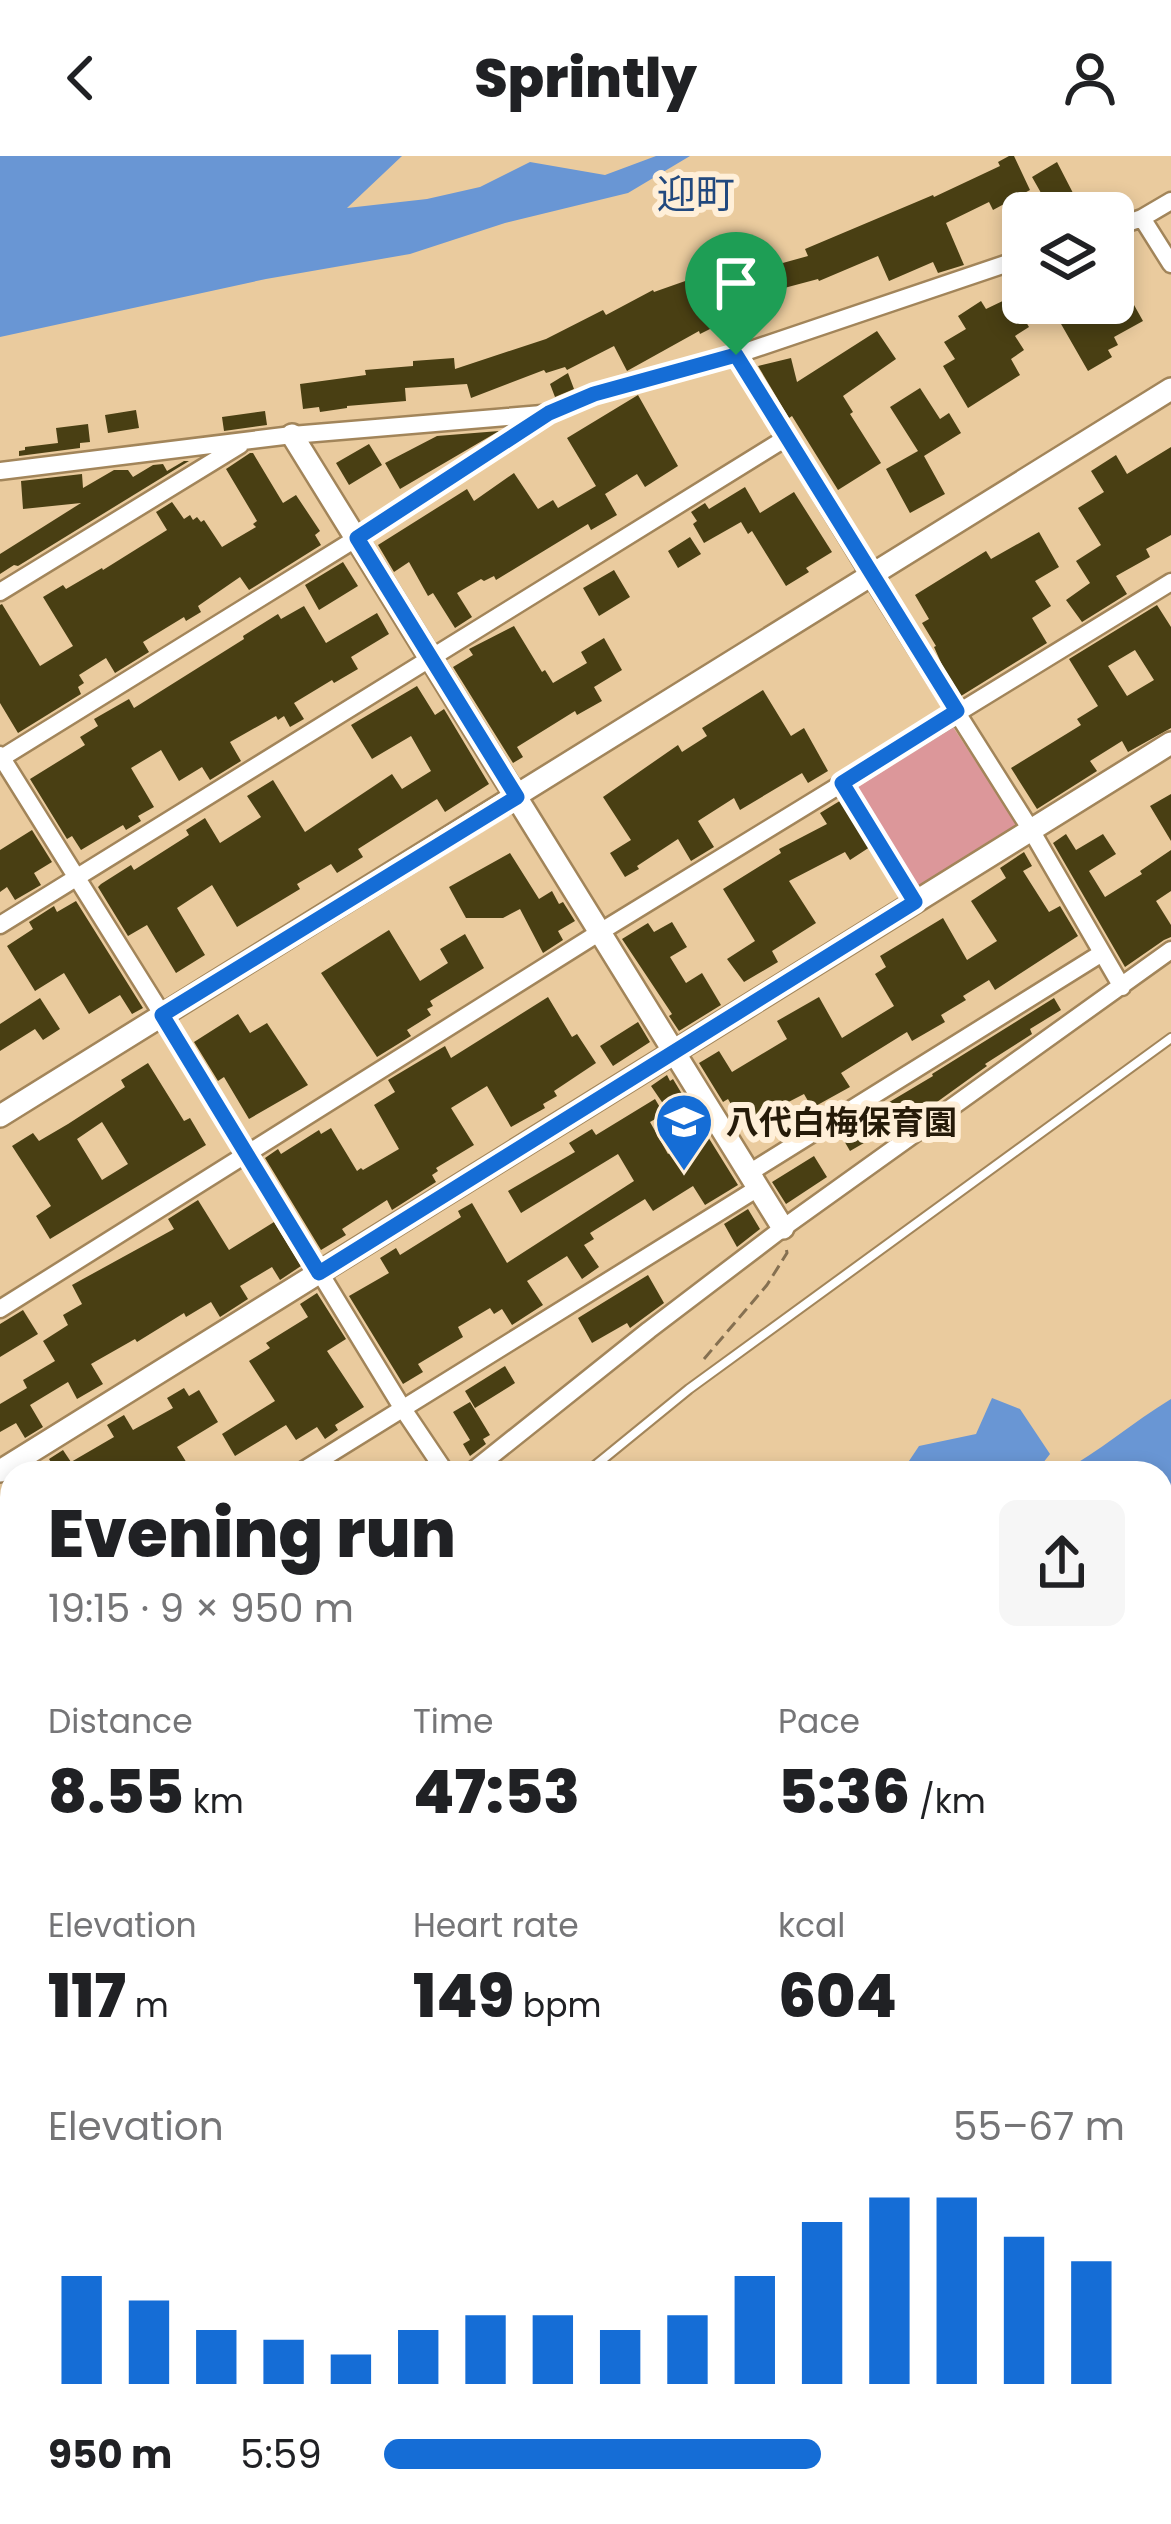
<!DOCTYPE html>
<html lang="en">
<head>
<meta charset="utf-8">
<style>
	body { margin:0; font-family:Poppins,"Noto Sans JP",sans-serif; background:#f6f6f6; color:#202124; height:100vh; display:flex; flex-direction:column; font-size:45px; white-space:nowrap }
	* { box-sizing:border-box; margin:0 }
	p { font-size:39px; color:#757577 }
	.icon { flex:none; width:66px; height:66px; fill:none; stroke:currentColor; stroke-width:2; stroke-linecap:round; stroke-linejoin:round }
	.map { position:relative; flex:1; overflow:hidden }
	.sheet { position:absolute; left:0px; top:1305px; width:1173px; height:1065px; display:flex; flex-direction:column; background:#fff; border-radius:36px 36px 0 0; box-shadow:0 6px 18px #0003 }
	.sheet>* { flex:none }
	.fabs { position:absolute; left:1002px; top:36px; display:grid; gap:24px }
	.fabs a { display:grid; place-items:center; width:132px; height:132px; border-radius:18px; background:#fff; box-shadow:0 6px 18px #0003; font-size:60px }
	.pin { position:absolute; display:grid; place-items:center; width:102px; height:102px; color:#fff; margin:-123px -51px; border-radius:50% 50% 50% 0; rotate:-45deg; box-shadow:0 0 12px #0007 }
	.pin .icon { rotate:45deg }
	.round { display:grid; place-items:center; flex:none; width:126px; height:126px; border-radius:18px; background:#f6f6f6 }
	.overview { display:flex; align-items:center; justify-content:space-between; height:204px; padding:0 48px }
	h1 { font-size:66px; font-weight:800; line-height:90px }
	.stats { display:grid; grid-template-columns:repeat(3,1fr); gap:18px; height:204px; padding:12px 48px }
	.stats div { display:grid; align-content:center }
	.stats b { font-size:60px; font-weight:800 }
	.stats small { font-size:33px; font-weight:400 }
	.stats p { font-size:33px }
	.chart { height:336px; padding:24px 48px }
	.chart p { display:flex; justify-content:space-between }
	.chart svg { width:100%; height:216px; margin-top:12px; stroke:#156dd6; stroke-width:6 }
	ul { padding:0 48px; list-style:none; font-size:39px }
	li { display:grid; grid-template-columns:192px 144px 1fr; align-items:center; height:90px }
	li i { height:30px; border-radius:15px; background:#156dd6 }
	header { display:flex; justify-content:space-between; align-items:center; height:156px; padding:0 48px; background:#fff; font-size:54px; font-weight:800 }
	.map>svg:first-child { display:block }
	.built { fill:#e2be8a }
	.green { fill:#dc979a }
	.water { fill:#6996d4 }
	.building { fill:#493f13; fill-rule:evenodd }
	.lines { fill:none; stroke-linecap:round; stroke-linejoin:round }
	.service-casing { stroke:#a2855a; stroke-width:12 }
	.minor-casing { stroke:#a2855a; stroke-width:21 }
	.tertiary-casing { stroke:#a2855a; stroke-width:26 }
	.path { stroke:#857051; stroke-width:3; stroke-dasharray:12 6; stroke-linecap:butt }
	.service { stroke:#fff; stroke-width:8 }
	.minor { stroke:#fff; stroke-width:16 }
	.tertiary { stroke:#fff; stroke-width:21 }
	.route-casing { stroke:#fff; stroke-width:24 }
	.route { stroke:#156dd6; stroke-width:15 }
	.labels { text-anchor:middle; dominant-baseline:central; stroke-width:12; stroke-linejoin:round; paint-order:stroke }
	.poi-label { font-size:33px; font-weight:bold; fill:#261b09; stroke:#ffefd8; text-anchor:start }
	.quarter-label { font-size:39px; fill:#22497e; stroke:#ffefd8 }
</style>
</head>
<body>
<header><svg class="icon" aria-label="back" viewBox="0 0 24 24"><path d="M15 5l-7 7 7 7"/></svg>Sprintly<svg class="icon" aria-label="person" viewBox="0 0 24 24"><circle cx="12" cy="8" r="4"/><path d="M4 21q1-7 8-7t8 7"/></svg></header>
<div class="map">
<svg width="1171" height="2368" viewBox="0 0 1171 2368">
	<rect width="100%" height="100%" fill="#eacb9e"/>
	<path class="built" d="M1161,2310L1171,2321V2368H803L815,2358H1161Z"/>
	<path class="green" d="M953,571L1021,674L914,744L847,638Z"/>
	<path class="water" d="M0,0H402L347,52L427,43L480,31L530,6L605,19L656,0H690L628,37L505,67L410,98L266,123L0,181Z
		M992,1242L1020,1253L1050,1298L1035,1317H901L919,1290L976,1278Z
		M1171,1243V1749L1161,1758V1317H1060C1099,1296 1133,1266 1171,1243Z
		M5,2003L12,2009V2358H451L441,2368H0V2008Z"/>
	<path class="building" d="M1009,0H1014L1030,34L993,54L989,46L946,67L964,109L938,117L933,106L889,125L878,100L819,125L818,123L773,135L779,154L756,161L752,145L710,160L716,170L700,178L699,175L627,215L614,190L567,214L565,211L546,217L544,214L471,242L467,228L405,232L406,245L347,250V252L320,256L319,251L303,253L300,228L366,219L365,214L413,210V205L454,202L455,213L546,183L603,154L606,159L653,134L654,136L708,117L710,125L734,116L736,120L808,100L805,93L933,39L934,41L1000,10L998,6Z
		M1057,6L1073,37L1049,51L1032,21Z
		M1129,140L1143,165L1114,181L1118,189L1108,194L1112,201L1088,215L1049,147H1116Z
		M1011,141L1029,171L1015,180L1024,194L1011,203L1020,219L968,252L943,210L955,203L944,186L966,173L958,160L981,145L986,153Z
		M877,175L896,203L843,240L853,256L850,258L881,307L838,334L792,260L789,262L758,210L791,202L797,226Z
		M568,217L574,233L555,241L550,228Z
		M920,232L940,263L949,257L961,277L924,300L945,338L910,357L886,313L918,295L890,251Z
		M638,239L678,310L645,331L637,318L605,338L617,359L591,374L588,368L496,424L494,420L484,425L481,423L457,437L472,461L455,472L433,437L428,440L409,406L394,416L378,389L467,333L474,345L514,317L538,353L553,344L558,352L596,330L567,282Z
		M136,254L139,272L108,277L105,259Z
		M265,255L267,269L224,275L222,261Z
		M88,268L90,286L80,287V292L19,300V295L25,294V291L58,287L56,272Z
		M499,275L400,333L385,307L437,280Z
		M369,288L382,309L349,329L336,307Z
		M1171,291V379L1146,393L1150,401L1116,420L1127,438L1082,466L1066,444L1090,427L1076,405L1101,389L1078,352L1104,336L1091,315L1116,299L1127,318Z
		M250,297H253L283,347L296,339L320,375L315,379L321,389L249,434L240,421L198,450L201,456L186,465L184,461L143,486L149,496L115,517L106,502L79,519L84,527L78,531L81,538L18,577L0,547V449L2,448L40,510L73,490L43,441L63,429L66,433L102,412L103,414L167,374L156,356L172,346L184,363L190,359L193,364L197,361L201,366L204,364L222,391L256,371L253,368L257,365L226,313Z
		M184,305H189L18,410L14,409L0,418V398L81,347L23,353L21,325L82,318L83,332L114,314H128L133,321L153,309L163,308L167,315Z
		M745,331L760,357L794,336L832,396L806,412L809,416L786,430L752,375L748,378L741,366L704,387L693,368L697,365L691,356L705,347L709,353Z
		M1039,376L1059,411L1035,425L1051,450L1032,462L1047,487L961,540L943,511L934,491L936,490L922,467L929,463L915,439L986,395L991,403Z
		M690,381L701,398L678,412L668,395Z
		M343,406L358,430L319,454L305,429Z
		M614,414L630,441L599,460L583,432Z
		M1157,449L1171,471V572L1128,596L1122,585L1090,605L1097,615L1037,653L1011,612L1081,569L1077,563L1098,550L1069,503ZM1135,494L1154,524L1127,540L1108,510Z
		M304,450L326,487L377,457L389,478L351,501L358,513L334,527L332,524L294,547L304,563L290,571L284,560L278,564L276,560L230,586L241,605L210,624L202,611L179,625L161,594L131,612L154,651L138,660L141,665L126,674L123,669L81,694L72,680L67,683L30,623L85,589L80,581L98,570L94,563L129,543L134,552L244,483L243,480L278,458L281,463Z
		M514,470L542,516L545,514L553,527L587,507L581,496L604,482L622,514L594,531L602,545L577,559L575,555L517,591L523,601L513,607L453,511L473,499L469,493Z
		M417,530L435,559L444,553L489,628L445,656L437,643L358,693L363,701L337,717L331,708L297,728L300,733L237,771L212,729L177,752L205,799L176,817L147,769L128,780L98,731L101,728L131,709L134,714L189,679L186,674L205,662L220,687L261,661L247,640L273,624L305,676L392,618L402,633L431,615L411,580L372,603L351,569Z
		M763,534L791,580L804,572L828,615L808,627L802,617L740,654L734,642L698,665L714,691L691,705L678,683L637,710L639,713L625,721L610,697L631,684L603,641L678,589L682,596L707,580L702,572Z
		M1171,638V685L1150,650Z
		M843,643L873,689L850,704L845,696L789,725L816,767L772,795L778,806L744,826L727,803L755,785L723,733L781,697L779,693L827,668L820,657Z
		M32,674L52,706L34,717L41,729L15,744L7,731L0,736V694Z
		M1066,678L1076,694L1103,678L1116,698L1089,715L1105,741L1142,718L1140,715L1171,694V735L1156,745L1171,769V781L1164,784L1125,811L1053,687Z
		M1024,696L1032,710L1023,715L1049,756L1060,750L1078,780L995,834L989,824L963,840L966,844L941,859L945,866L912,885L907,876L841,917L850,931L812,952L804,938L761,960L765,967L748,977L728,943L723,946L699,907L719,895L732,916L787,883L777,865L819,841L842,882L894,850L875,818L886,811L880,800L943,762L967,804L997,785L971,745L1006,722L1000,712Z
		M510,697L539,743L552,735L559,748L563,746L575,765L558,775L563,784L543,797L520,753L503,762H466L449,731Z
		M76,745L143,852L132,858L120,839L89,858L64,817L35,835L7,790L33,773L29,766L54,750L57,756Z
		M672,766L687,791L670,801L686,827L702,817L721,849L679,875L669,860L672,858L622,783L648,767L654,776Z
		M389,774L420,825L448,807L440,793L465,778L484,812L430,845L433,850L427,853L431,859L407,874L411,880L377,901L321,817Z
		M548,841L572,881L577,878L596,907L554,935L557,940L543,948L545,952L511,971L487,930L451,952L474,989L436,1012L438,1015L432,1019L436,1026L392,1054L387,1044L342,1073L346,1079L321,1094L265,1002L278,993L281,998L319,974L321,978L331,972L357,1015L361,1012L363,1014L399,993L374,949L395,936L388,924L445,890L451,902Z
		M40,842L60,873L43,884L35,873L0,895V868Z
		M1054,842L1061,854L1030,873L1032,878L985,908L987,910L887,982L883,976L850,995L839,976L933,920L932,918Z
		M238,858L250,877L267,867L308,929L249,963L224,921L218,925L194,886Z
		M638,866L650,886L613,910L600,890Z
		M148,907L184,965L190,962L206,989L50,1083L36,1060L51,1050L12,990L33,977L39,985L68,968L125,931L121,924ZM102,966L128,1008L102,1024L77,983Z
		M667,919L670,925L673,923L682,938L664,949L651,930Z
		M655,943L664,958L650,966L668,998L705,976L738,1029L705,1049L693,1030L653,1055L645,1043L590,1077L594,1083L584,1089L599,1111L582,1123L567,1100L527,1125L543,1149L512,1169L502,1153L494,1158L490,1152L458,1171L463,1181L418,1208L423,1216L403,1228L349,1140L389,1117L380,1102L396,1092L400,1099L461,1061L458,1055L472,1047L507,1107L634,1025L618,998L521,1057L508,1035L575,996L569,987L592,973L596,979Z
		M814,1000L827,1021L786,1048L772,1026Z
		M198,1044L229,1094L274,1066L301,1110L280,1124L272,1111L240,1130L248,1143L220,1161L211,1146L186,1161L184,1157L137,1186L135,1183L91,1208L103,1228L77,1243L68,1226L30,1249L43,1271L25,1282L16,1267L0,1276V1248L27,1232L23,1224L55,1205L43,1185L68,1169L63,1159L82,1148L72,1129L174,1073L168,1063Z
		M748,1053L760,1073L737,1091L724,1068Z
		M648,1119L664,1147L630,1172L627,1167L592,1187L578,1162Z
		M317,1137L346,1183L327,1195L364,1251L335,1269L338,1274L325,1283L317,1271L296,1284L286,1269L235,1300L222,1278L275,1245L249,1205L270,1192L266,1187L308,1161L300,1148Z
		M23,1154L38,1178L0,1201V1168Z
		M505,1210L515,1227L475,1252L465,1235Z
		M184,1232L189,1240L199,1234L218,1266L177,1291L193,1317H52L56,1314L49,1303L63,1294L71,1306L114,1281L107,1269L124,1259L133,1274L173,1252L167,1242Z
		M470,1246L490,1279L483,1283L486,1288L470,1300L463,1288L470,1284L453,1256Z"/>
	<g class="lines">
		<defs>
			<path id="service" d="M586,1317L689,1233L1171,882
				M0,1845L12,1832"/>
			<path id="minor" d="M1142,62L1171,108
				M1113,72L1142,62L1171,45
				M736,199L870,419L1031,674L1122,831
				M0,315L292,279L542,258
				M0,436L240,289
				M0,599L162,858L403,1253L446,1317
				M0,603L357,382L549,257L594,238L736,199L1023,102
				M0,769L786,282
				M749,1017L1102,797
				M0,1153L600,776L1171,426
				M299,1317L758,1032
				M470,1317L649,1174L783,1072L1171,794
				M0,1499L12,1492
				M0,1519L12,1539
				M0,1676L12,1668
				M0,1768L12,1756
				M1161,1990L1171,1984
				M1161,2035L1171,2024
				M748,2368L760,2358"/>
			<path id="tertiary" d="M292,279L783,1072
				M0,960L1171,233
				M0,1315L1171,587
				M1161,1972L1171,1963
				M710,2368L722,2358"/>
		</defs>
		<use href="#service" class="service-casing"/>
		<use href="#minor" class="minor-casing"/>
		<use href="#tertiary" class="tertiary-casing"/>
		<path class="path" d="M852,644L903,727
			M704,1203L767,1129L787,1097L786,1091"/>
		<use href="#service" class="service"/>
		<use href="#minor" class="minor"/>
		<use href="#tertiary" class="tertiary"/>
	</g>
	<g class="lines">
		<defs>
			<path id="route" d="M736,199L957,555L842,627L915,746L319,1117L162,859L517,641L357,382L549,257L594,238Z"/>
		</defs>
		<use href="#route" class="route-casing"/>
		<use href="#route" class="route"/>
	</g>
	<defs>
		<symbol id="school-pin" viewBox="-11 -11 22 30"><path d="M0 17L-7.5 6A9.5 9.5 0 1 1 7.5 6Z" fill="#156dd6" stroke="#ffefd8"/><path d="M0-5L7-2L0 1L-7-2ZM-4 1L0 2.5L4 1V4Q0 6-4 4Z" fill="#fff"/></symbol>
	</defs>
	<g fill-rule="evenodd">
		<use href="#school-pin" x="651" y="933" width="66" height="90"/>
	</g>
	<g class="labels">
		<g class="poi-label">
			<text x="726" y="966">八代白梅保育園</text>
		</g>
		<g class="quarter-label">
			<text x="696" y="38">迎町</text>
		</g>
	</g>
</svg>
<div class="fabs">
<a><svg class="icon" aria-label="layers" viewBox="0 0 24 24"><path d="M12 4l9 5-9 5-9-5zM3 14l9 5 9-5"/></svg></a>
</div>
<div class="pin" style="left:736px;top:199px;background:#1e9e55"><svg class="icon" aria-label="arrive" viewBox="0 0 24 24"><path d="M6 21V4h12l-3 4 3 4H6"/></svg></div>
<section class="sheet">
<div class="overview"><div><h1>Evening run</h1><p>19:15 · 9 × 950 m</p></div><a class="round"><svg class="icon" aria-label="share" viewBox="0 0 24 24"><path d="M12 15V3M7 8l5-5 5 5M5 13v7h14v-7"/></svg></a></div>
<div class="stats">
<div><p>Distance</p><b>8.55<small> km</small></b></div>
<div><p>Time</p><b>47:53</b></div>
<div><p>Pace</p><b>5:36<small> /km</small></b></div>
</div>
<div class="stats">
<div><p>Elevation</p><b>117<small> m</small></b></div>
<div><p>Heart rate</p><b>149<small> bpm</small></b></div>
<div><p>kcal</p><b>604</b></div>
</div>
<div class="chart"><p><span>Elevation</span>55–67 m</p>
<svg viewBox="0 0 160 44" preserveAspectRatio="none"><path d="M5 44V22M15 44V27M25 44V33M35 44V35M45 44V38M55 44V33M65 44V30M75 44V30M85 44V33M95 44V30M105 44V22M115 44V11M125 44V6M135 44V6M145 44V14M155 44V19"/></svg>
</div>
<ul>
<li><b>950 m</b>5:59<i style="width:59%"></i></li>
</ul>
</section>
</div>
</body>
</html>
